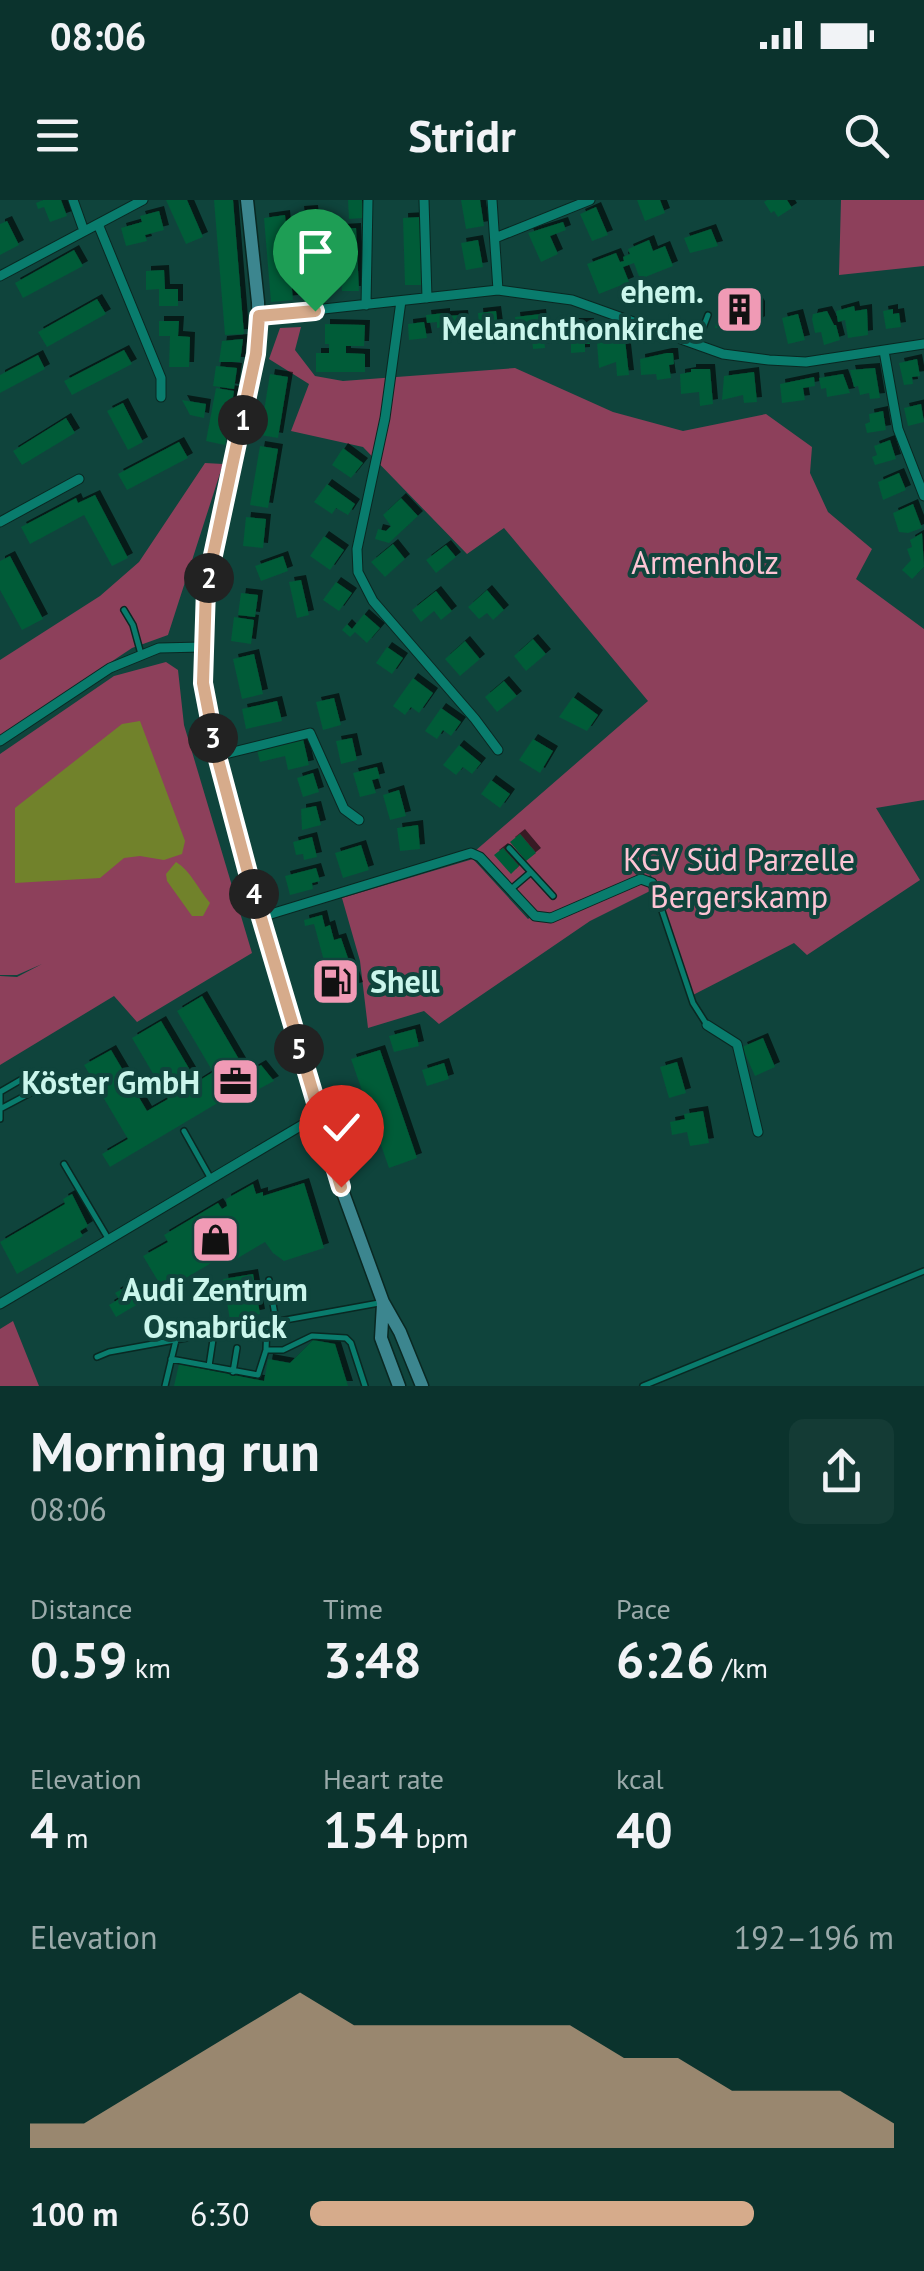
<!DOCTYPE html>
<html lang="en">
<head>
<meta charset="utf-8">
<style>
	body { margin:0; font-family:"PT Sans",sans-serif; background:#143b35; color:#f1f3f6; height:100vh; display:flex; flex-direction:column; font-size:38px; white-space:nowrap }
	* { box-sizing:border-box; margin:0 }
	p { font-size:32px; color:#9aaaaa }
	.icon { flex:none; width:55px; height:55px; fill:none; stroke:currentColor; stroke-width:2; stroke-linecap:round; stroke-linejoin:round }
	.map { position:relative; height:1186px; overflow:hidden }
	.panel { display:flex; flex-direction:column; background:#0b332d; flex:1 }
	.panel>* { flex:none }
	.pin { position:absolute; display:grid; place-items:center; width:85px; height:85px; color:#fff; margin:-102px -42px; border-radius:50% 50% 50% 0; rotate:-45deg; box-shadow:0 0 10px #0007 }
	.pin .icon { rotate:45deg }
	.km { position:absolute; width:50px; height:50px; margin:-25px; border-radius:50%; background:#222; color:#fff; font-size:28px; line-height:50px; text-align:center }
	.round { display:grid; place-items:center; flex:none; width:105px; height:105px; border-radius:15px; background:#143b35 }
	.headline { display:flex; align-items:center; justify-content:space-between; height:170px; padding:0 30px }
	h1 { font-size:55px; font-weight:800; line-height:75px }
	.figures { display:grid; grid-template-columns:repeat(3,1fr); gap:15px; height:170px; padding:10px 30px }
	.figures div { display:grid; align-content:center }
	.figures b { font-size:50px; font-weight:800 }
	.figures small { font-size:28px; font-weight:400 }
	.figures p { font-size:28px }
	.chart { height:280px; padding:20px 30px }
	.chart p { display:flex; justify-content:space-between }
	.chart svg { width:100%; height:180px; margin-top:10px; fill:#d6ab8b; opacity:.7 }
	ul { padding:0 30px; list-style:none; font-size:32px }
	li { display:grid; grid-template-columns:160px 120px 1fr; align-items:center; height:75px }
	li i { height:25px; border-radius:12px; background:#d6ab8b }
	.status { display:flex; justify-content:space-between; align-items:center; height:70px; padding:0 50px; background:#0b332d; direction:ltr }
	.status svg { height:28px; fill:currentColor }
	header { display:flex; justify-content:space-between; align-items:center; height:130px; padding:0 30px; background:#0b332d; font-size:45px; font-weight:800 }
	.map>svg:first-child { display:block }
	.green { fill:#8d405b }
	.water { fill:#71822b }
	.building { fill:#015b39; filter:url(#shadow) }
	.lines { fill:none; stroke-linecap:round; stroke-linejoin:round }
	.lane-casing { stroke:#092822; stroke-width:8 }
	.street-casing { stroke:#092822; stroke-width:11 }
	.secondary-casing { stroke:#092822; stroke-width:15 }
	.lane { stroke:#097c6d; stroke-width:5 }
	.street { stroke:#097c6d; stroke-width:9 }
	.secondary { stroke:#3c868f; stroke-width:12 }
	.route-casing { stroke:#fff; stroke-width:20 }
	.route { stroke:#d6ab8b; stroke-width:12 }
	.labels { text-anchor:middle; dominant-baseline:central; stroke-width:8; stroke-linejoin:round; paint-order:stroke }
	.poi-label { font-size:32px; font-weight:bold; fill:#caf6ec; stroke:#0f443c; text-anchor:end }
	.park-label { font-size:32px; fill:#fdc4d4; stroke:#0f443c }
</style>
</head>
<body>
<div class="status"><b>08:06</b><svg viewBox="0 0 49 12"><path d="M0 12V9h3v3zM5 12V6h3v6zM10 12V3h3v9zM15 12V0h3v12zM26 1h20v11H26zM47 4h2v5h-2z"/></svg></div>
<header><svg class="icon" aria-label="menu" viewBox="0 0 24 24"><path d="M4 6h16M4 12h16M4 18h16"/></svg>Stridr<svg class="icon" aria-label="search" viewBox="0 0 24 24"><circle cx="10" cy="10" r="6"/><path d="M15 15l6 6"/></svg></header>
<div class="map">
<svg width="924" height="1186" viewBox="0 0 924 1186">
	<defs>
		<filter id="shadow"><feDropShadow dx="5" dy="-5" stdDeviation="0" flood-color="#0009"/></filter>
	</defs>
	<rect width="100%" height="100%" fill="#0f443c"/>
	<path class="green" d="M841,0H924V66L839,75Z
		M301,127L295,150L315,176L343,181L515,168L613,212L683,231L766,214L812,247L810,273L828,312L872,349L856,379L924,429V600L876,608L920,680L807,755L794,743L691,796L651,675L643,678L650,691L590,721L439,824L424,811L368,828L360,761L342,698L473,659L528,719L534,715L475,651L648,501L504,328L467,354L363,247L291,231L309,184L269,159L280,128Z
		M205,263L223,264L168,435L132,448L0,536V460L100,396L139,362Z
		M166,462L178,470L184,525L252,753L137,822L114,796L0,865V776L17,777L42,764L17,775H0V554L114,476Z
		M13,1121L39,1186H0V1129Z"/>
	<path class="water" d="M140,521L185,641L182,654L164,660L140,656L124,658L100,678L15,683V608L122,524Z
		M176,662C191,671 198,689 210,703L203,716H192L167,681L166,674Z"/>
	<path class="building" d="M43,0H61L67,16L50,22L44,7L38,9L36,3Z
		M166,0H187L203,37L186,44Z
		M214,0H233L244,134L225,135Z
		M348,0H362L363,18L349,19Z
		M461,0H480L484,26L466,29Z
		M637,0H660L665,13L645,21Z
		M767,0H787L792,8L778,17L774,11L771,13L764,2Z
		M596,7L608,35L592,41L580,14Z
		M313,10L315,32L302,34L299,11Z
		M159,11L164,30L145,35L147,41L126,46L121,28L142,22L140,16Z
		M285,15L293,100L271,102L264,18Z
		M421,17L423,85H405L403,18Z
		M7,21L19,45L0,55V24Z
		M563,22L566,30L550,36L558,54L541,62L528,33Z
		M356,28L359,91H342L339,29Z
		M711,29L718,46L690,53L684,38Z
		M478,40L483,67L466,70L461,43Z
		M649,40L653,51L665,46L673,66L640,79L634,63L623,67L629,82L599,94L587,64L616,53L620,62L624,61L623,57L630,54L628,49Z
		M74,50L83,66L23,98L15,83Z
		M164,70L165,89H178V106H159V89L146,90V71Z
		M743,93L755,98L760,106V121L747,130L715,128L720,101L730,94Z
		M97,99L106,114L47,147L38,132Z
		M854,106L855,111L867,109L868,135L848,138L845,120L838,122L836,111Z
		M893,109V114L899,113L901,127L886,129L883,111Z
		M496,111L499,134L480,135L478,113Z
		M827,111L834,125H836L840,140L824,145L821,132L815,133L812,119L813,114Z
		M445,113V116L463,115L465,135L447,136L446,127L437,128V122L427,123L426,115Z
		M541,114L545,148L533,149L532,138H524V133L517,134L515,117Z
		M798,114L805,140L788,144L782,118Z
		M159,121H179L178,136L190,137L189,167H169L170,136H159Z
		M424,122L427,138L409,140L408,124Z
		M574,123H589L590,144H585V152L571,153V142L557,143L556,127Z
		M325,124L365,125L364,146H346V153L365,154V172H316V153H329V144H325Z
		M243,139L240,162H219L222,141Z
		M625,140L629,175L617,176L616,162L599,168L597,143Z
		M124,150L132,164L72,195L64,181Z
		M667,153H673L674,164L669,165L671,178L657,180L656,174L641,175L640,159Z
		M38,155L45,169L0,193V175Z
		M917,159L920,176L912,177L913,184L904,185L899,163Z
		M216,166L237,168L234,189L213,186Z
		M875,168L880,198L870,199L869,193L860,195L858,186L854,187L850,170Z
		M691,169H710L713,204L700,206L699,192L681,194L680,174L691,172Z
		M754,172L757,202L744,203L743,195L722,200L724,176Z
		M270,174L288,177L278,238L260,235Z
		M843,174L850,193L827,197L826,188L821,189L819,178Z
		M814,177L815,186L803,188L805,200L782,203L780,184Z
		M216,188L234,191L225,245L206,241Z
		M182,200L206,204L204,218L190,215Z
		M123,203L143,242L128,250L107,211Z
		M921,204L924,222L908,226L904,208Z
		M883,211L886,230L867,233L865,224L870,222L869,214Z
		M66,218L75,233L22,265L13,251Z
		M890,240L896,259L875,265L872,257L877,255L874,246Z
		M179,242L188,258L127,290L118,274Z
		M260,246L278,249L268,308L250,305Z
		M343,248L363,263L351,278L332,265Z
		M899,273L906,290L883,300L878,282Z
		M327,284L355,304L348,315L336,308L332,314L314,302Z
		M95,295L128,358L112,366L84,315L30,344L21,327L76,298L78,303Z
		M401,298L418,316L389,343L375,339L378,329L386,331L391,326L383,315Z
		M913,304L922,328L908,333L899,332L893,313Z
		M246,317L266,319L263,348L243,346Z
		M922,333L924,367L912,379L902,370L911,360L907,349L912,347L910,340Z
		M324,336L344,350L330,370L310,356Z
		M393,344L405,359L385,377L371,362Z
		M446,345L456,357L436,373L426,360Z
		M10,356L43,419L22,430L0,390V361Z
		M283,356L288,371L261,381L255,366Z
		M301,380L309,415L297,418L289,382Z
		M336,382L352,393L339,411L323,400Z
		M487,390L504,410L493,420L487,413L479,419L468,407Z
		M436,391L452,411L441,420L434,411L421,422L412,410Z
		M241,393L258,395L255,417L238,415Z
		M364,414L380,428L367,443L355,432L350,437L342,430L347,424L352,429Z
		M234,417L254,420L251,444L231,441Z
		M533,439L546,454L526,471L514,456Z
		M465,441L480,459L460,476L445,459Z
		M387,447L403,458L392,474L376,463Z
		M254,454L263,494L242,499L233,459Z
		M413,478L433,493L419,513L411,507L405,515L393,506Z
		M504,481L517,496L497,512L485,497Z
		M573,497L598,515L587,531L559,517Z
		M334,498L341,525L323,530L316,502Z
		M277,501L282,521L246,529L242,509Z
		M441,508L461,522L451,536L443,530L437,539L425,531Z
		M352,538L357,560L341,564L336,541Z
		M303,539L309,565L288,570L285,556L260,562L257,550Z
		M533,539L553,551L540,573L519,560Z
		M459,545L481,563L472,574L463,567L456,575L443,565Z
		M377,567L380,578L372,580L376,593L360,597L353,573Z
		M313,573L319,592L303,597L297,578Z
		M491,580L510,594L500,608L481,594Z
		M399,590L406,616L390,620L383,595Z
		M316,606L321,625L302,630L301,609Z
		M418,625L420,649L400,651L397,628Z
		M520,634L536,653L526,661L510,642Z
		M312,637L317,657L304,660L303,654L296,655L293,642Z
		M361,645L369,670L343,678L335,653Z
		M503,648L519,666L511,674L494,655Z
		M316,668L320,681L312,683L313,689L290,695L285,676Z
		M322,715L325,727L330,725L334,740L341,738L358,787L317,798L311,775L324,761L314,724L305,726L304,720Z
		M202,796L247,873L261,865L274,881L244,897L221,901L110,967L102,954L128,939L84,865L111,850L147,911L168,899L132,838L161,821L197,882L213,872L177,811Z
		M415,829L419,846L394,852L389,836Z
		M763,838L775,867L755,876L742,847Z
		M380,850L417,958L389,968L351,859Z
		M677,862L686,893L669,898L660,867Z
		M444,863L449,879L427,886L422,870Z
		M703,911L709,943L690,946L687,932L672,935L670,922L685,919L684,914Z
		M304,983L324,1048L284,1061L273,1053L265,1042L233,1061L228,1053L164,1091L143,1056L168,1042L164,1035L218,1003L222,1009L227,1006L226,999L253,984L256,994L263,992V996Z
		M72,994L88,1026L80,1031L83,1036L17,1074L0,1042L65,1004L63,999Z
		M253,1074L260,1114L230,1120L223,1079Z
		M127,1086L138,1104L116,1117L109,1105L119,1099L115,1093Z
		M313,1140L335,1144L348,1186H174L179,1164L264,1181L268,1159L290,1163Z"/>
	<g class="lines">
		<defs>
			<path id="lane" d="M697,144L708,115
				M124,410L133,425L141,454
				M509,648L531,672L510,690
				M531,672L553,696
				M653,684L693,803L707,825
				M0,909L34,891
				M0,919V892L24,878
				M184,931L211,979
				M64,964L109,1040
				M269,1080L276,1121
				M266,1150H283L312,1136L346,1138L351,1143L365,1186
				M97,1157L109,1152L379,1103
				M171,1159L258,1175L266,1150L267,1123
				M209,1166L214,1133
				M233,1172L237,1148
				M165,1186L176,1140
				M643,1186L924,1071"/>
			<path id="street" d="M73,0L84,31
				M424,0L427,98
				M492,0L498,90
				M98,24L161,178V197
				M495,38L590,0
				M0,76L143,0
				M401,101L385,218L357,349L358,372L373,401L475,519L498,550
				M366,105L368,0
				M259,116L498,90L572,100L723,154L769,160L806,162L924,144
				M884,151L898,229L924,296
				M0,322L79,279
				M0,541L110,468L159,448L202,447
				M217,556L310,533L344,609L359,620
				M261,717L471,653L480,657L535,716L551,718L641,679L652,683
				M707,825L737,844L758,932
				M0,1104L319,915"/>
			<path id="secondary" d="M247,0L258,102L259,136L234,268L206,388L202,447L208,517L251,684L341,987L383,1102L400,1132L422,1186
				M383,1104L381,1138L399,1186"/>
		</defs>
		<use href="#lane" class="lane-casing"/>
		<use href="#street" class="street-casing"/>
		<use href="#secondary" class="secondary-casing"/>
		<use href="#lane" class="lane"/>
		<use href="#street" class="street"/>
		<use href="#secondary" class="secondary"/>
	</g>
	<g class="lines">
		<defs>
			<path id="route" d="M315,111L259,116L256,154L206,388L203,483L217,556L251,684L341,987"/>
		</defs>
		<use href="#route" class="route-casing"/>
		<use href="#route" class="route"/>
	</g>
	<defs>
		<symbol id="building-square" viewBox="-11 -11 22 22"><rect x="-9" y="-9" width="18" height="18" rx="4" fill="#f09ab5" stroke="#0f443c"/><path d="M-4-6H4V6H1V3H-1V6H-4ZM-2.5-4.3h1.7v1.8h-1.7ZM.8-4.3h1.7v1.8H.8ZM-2.5-1h1.7V.8h-1.7ZM.8-1h1.7V.8H.8Z" fill="#111"/></symbol>
		<symbol id="fuel-square" viewBox="-11 -11 22 22"><rect x="-9" y="-9" width="18" height="18" rx="4" fill="#f09ab5" stroke="#0f443c"/><path d="M-5.5-6h7V0h2V4h1.3V-2.5L3-4.5l.8-.8L6-3V5H2.5V1h-1V6h-7ZM-4.2-4.7v3.2H.2V-4.7Z" fill="#111"/></symbol>
		<symbol id="office-square" viewBox="-11 -11 22 22"><rect x="-9" y="-9" width="18" height="18" rx="4" fill="#f09ab5" stroke="#0f443c"/><path d="M-6-3h4V-5.5h4V-3h4V5H-6ZM-1-4.5V-3h2v-1.5ZM-6 0V1H6V0Z" fill="#111"/></symbol>
		<symbol id="shop-square" viewBox="-11 -11 22 22"><rect x="-9" y="-9" width="18" height="18" rx="4" fill="#f09ab5" stroke="#0f443c"/><path d="M-5-2.5h2.3a2.7 3.5 0 0 1 5.4 0H5L5.5 6h-11ZM-1.5-2.5h3a1.5 2.3 0 0 0-3 0Z" fill="#111"/></symbol>
	</defs>
	<g fill-rule="evenodd">
		<use href="#building-square" x="712" y="82" width="55" height="55"/>
		<use href="#fuel-square" x="308" y="754" width="55" height="55"/>
		<use href="#office-square" x="208" y="854" width="55" height="55"/>
		<use href="#shop-square" x="188" y="1012" width="55" height="55"/>
	</g>
	<g class="labels">
		<g class="poi-label">
			<text x="704" y="91">ehem.<tspan x="704" dy="37">Melanchthonkirche</tspan></text>
			<text x="370" y="781" text-anchor="start">Shell</text>
			<text x="200" y="882">Köster GmbH</text>
			<text x="215" y="1089" text-anchor="middle">Audi Zentrum<tspan x="215" dy="37">Osnabrück</tspan></text>
		</g>
		<g class="park-label">
			<text x="705" y="362">Armenholz</text>
			<text x="739" y="659">KGV Süd Parzelle<tspan x="739" dy="37">Bergerskamp</tspan></text>
		</g>
	</g>
</svg>
<div class="pin" style="left:315px;top:111px;background:#1e9e55"><svg class="icon" aria-label="arrive" viewBox="0 0 24 24"><path d="M6 21V4h12l-3 4 3 4H6"/></svg></div>
<div class="pin" style="left:341px;top:987px;background:#d93025"><svg class="icon" aria-label="check" viewBox="0 0 24 24"><path d="M5 12l5 5 9-10"/></svg></div>
<b class="km" style="left:243px;top:220px">1</b>
<b class="km" style="left:209px;top:378px">2</b>
<b class="km" style="left:213px;top:538px">3</b>
<b class="km" style="left:254px;top:694px">4</b>
<b class="km" style="left:299px;top:849px">5</b>
</div>
<section class="panel">
<div class="headline"><div><h1>Morning run</h1><p>08:06</p></div><a class="round"><svg class="icon" aria-label="share" viewBox="0 0 24 24"><path d="M12 15V3M7 8l5-5 5 5M5 13v7h14v-7"/></svg></a></div>
<div class="figures">
<div><p>Distance</p><b>0.59<small> km</small></b></div>
<div><p>Time</p><b>3:48</b></div>
<div><p>Pace</p><b>6:26<small> /km</small></b></div>
</div>
<div class="figures">
<div><p>Elevation</p><b>4<small> m</small></b></div>
<div><p>Heart rate</p><b>154<small> bpm</small></b></div>
<div><p>kcal</p><b>40</b></div>
</div>
<div class="chart"><p><span>Elevation</span>192–196 m</p>
<svg viewBox="0 0 160 44" preserveAspectRatio="none"><path d="M0 44V38L10 38L20 30L30 22L40 14L50 6L60 14L70 14L80 14L90 14L100 14L110 22L120 22L130 30L140 30L150 30L160 38V44z"/></svg>
</div>
<ul>
<li><b>100 m</b>6:30<i style="width:76%"></i></li>
</ul>
</section>
</body>
</html>
